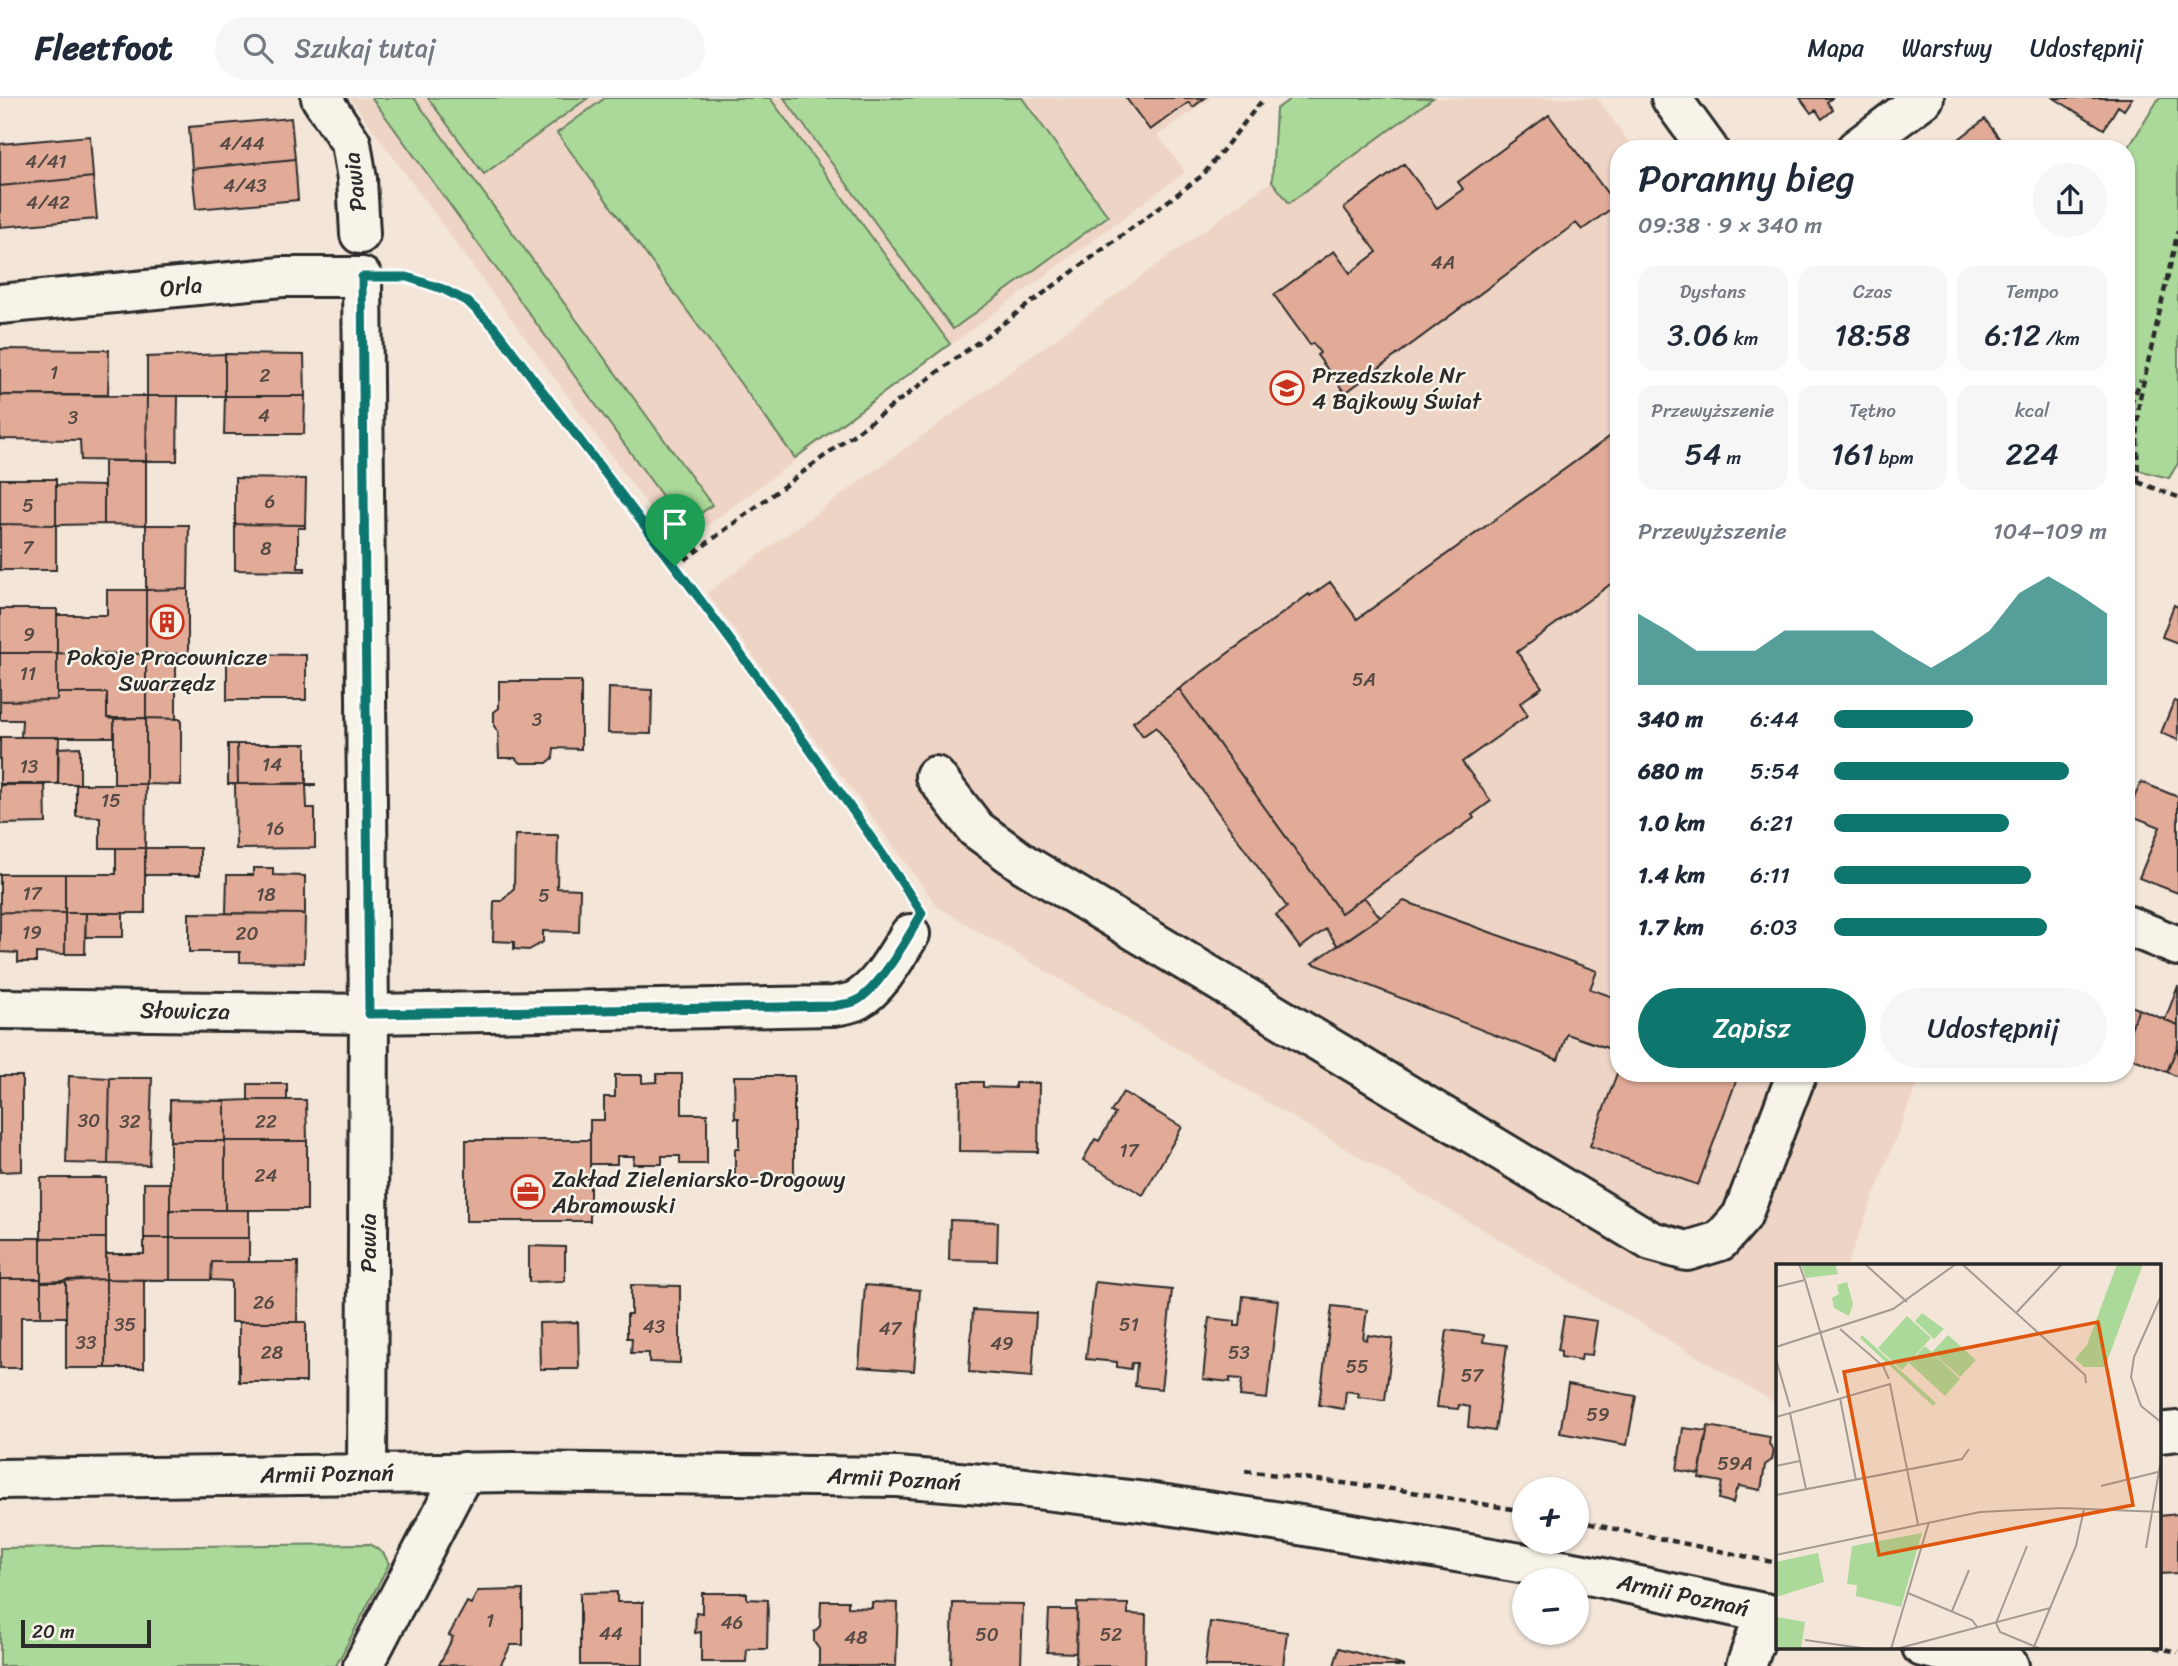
<!DOCTYPE html>
<html lang="pl">
<head>
<meta charset="utf-8">
<style>
	body { margin:0; font-family:Sriracha,sans-serif; background:#f6f6f7; color:#1f2937; height:100vh; display:flex; flex-direction:column; font-size:26px; white-space:nowrap }
	* { box-sizing:border-box; margin:0 }
	p { font-size:23px; color:#747a83 }
	.icon { flex:none; width:38px; height:38px; fill:none; stroke:currentColor; stroke-width:2; stroke-linecap:round; stroke-linejoin:round }
	.map { position:relative; flex:1; overflow:hidden }
	.panel { position:absolute; left:1610px; top:42px; width:525px; height:942px; display:flex; flex-direction:column; background:#fff; border-radius:28px; box-shadow:0 2px 5px #0004 }
	.panel>* { flex:none }
	.fabs { position:absolute; left:1512px; top:1379px; display:grid; gap:14px }
	.fabs a { display:grid; place-items:center; width:77px; height:77px; border-radius:50%; background:#fff; box-shadow:0 2px 5px #0004; font-size:35px }
	.scale { position:absolute; left:21px; bottom:18px; width:130px; box-sizing:border-box; padding-left:7px; border:4px solid #2b2b2b; border-top:0; font-size:19px; line-height:24px; white-space:nowrap; color:#2b2b2b; -webkit-text-stroke:5px #f7f3e8; paint-order:stroke }
	.pin { position:absolute; display:grid; place-items:center; width:60px; height:60px; color:#fff; margin:-72px -30px; border-radius:50% 50% 50% 0; rotate:-45deg; box-shadow:0 0 7px #0007 }
	.pin .icon { rotate:45deg }
	.round { display:grid; place-items:center; flex:none; width:74px; height:74px; border-radius:37px; background:#f6f6f7 }
	.overview { display:flex; align-items:center; justify-content:space-between; height:119px; padding:0 28px }
	h1 { font-size:38px; font-weight:600; line-height:52px }
	.stats { display:grid; grid-template-columns:repeat(3,1fr); gap:10px; height:119px; padding:7px 28px }
	.stats div { display:grid; align-content:center; border-radius:18px; background:#f6f6f7; text-align:center }
	.stats b { font-size:30px; font-weight:600 }
	.stats small { font-size:19px; font-weight:400 }
	.stats p { font-size:19px }
	.chart { height:196px; padding:14px 28px }
	.chart p { display:flex; justify-content:space-between }
	.chart svg { width:100%; height:126px; margin-top:7px; fill:#0f766e; opacity:.7 }
	.cta { display:flex; gap:14px; margin-top:auto; padding:14px 28px }
	.cta a { flex:1; height:80px; border-radius:42px; background:#0f766e; color:#fff; font-size:28px; font-weight:600; line-height:80px; text-align:center }
	.cta a+a { background:#f6f6f7; color:#1f2937 }
	ul { padding:0 28px; list-style:none; font-size:23px }
	li { display:grid; grid-template-columns:112px 84px 1fr; align-items:center; height:52px }
	li i { height:18px; border-radius:9px; background:#0f766e }
	header { display:flex; align-items:center; gap:42px; box-sizing:border-box; height:98px; padding:0 35px; background:#fff; border-bottom:2px solid #e0e1e3 }
	header strong { font-size:33px }
	nav { display:flex; gap:38px; margin-inline-start:auto; font-size:24px }
	.search { width:490px; height:63px; background:#f6f6f7; display:flex; align-items:center; gap:18px; box-sizing:border-box; padding:0 24px; border-radius:38px; color:#747a83; font-size:26px }
	.map>svg:first-child { display:block }
	.built { fill:#eed4c5 }
	.green { fill:#aad999; stroke:#6a8262; stroke-width:2 }
	.building { fill:#e1ab98; stroke:#2b2b2b; stroke-width:2 }
	.lines { fill:none; stroke-linecap:round; stroke-linejoin:round }
	.minor-casing { stroke:#2b2b2b; stroke-width:44 }
	.path { stroke:#2b2b2b; stroke-width:4.5; stroke-dasharray:7 5; stroke-linecap:butt }
	.minor { stroke:#f7f3e8; stroke-width:38 }
	.route-casing { stroke:#fff; stroke-width:14 }
	.route { stroke:#0f766e; stroke-width:9 }
	.labels { text-anchor:middle; dominant-baseline:central; stroke-width:5; stroke-linejoin:round; paint-order:stroke }
	.number-label { font-size:19px; fill:#584b46 }
	.street-label { font-size:23px; fill:#2b2b2b; stroke:#f7f3e8 }
	.poi-label { font-size:23px; fill:#2b2b2b; stroke:#f7f3e8; text-anchor:start }
	.inset-road { fill:none; stroke:#a39b93; stroke-width:2 }
	.view { fill:#df570e; fill-opacity:0.15; stroke:#df570e; stroke-width:3.5 }
	.inset-edge { fill:none; stroke:#2b2b2b; stroke-width:3.5 }
</style>
</head>
<body>
<header>
<strong>Fleetfoot</strong>
<div class="search"><svg class="icon" aria-label="search" viewBox="0 0 24 24"><circle cx="10" cy="10" r="6"/><path d="M15 15l6 6"/></svg>Szukaj tutaj</div>
<nav><a>Mapa</a><a>Warstwy</a><a>Udostępnij</a></nav>
</header>
<div class="map">
<svg width="2178" height="1568" viewBox="0 0 2178 1568">
	<rect width="100%" height="100%" fill="#f3e5d8"/>
	<filter id="ink" filterUnits="userSpaceOnUse"><feTurbulence type="fractalNoise" baseFrequency=".0143" numOctaves="2"/><feDisplacementMap in="SourceGraphic" scale="14" xChannelSelector="R" yChannelSelector="G"/><feConvolveMatrix kernelMatrix="1 2 1 2 8 2 1 2 1" color-interpolation-filters="sRGB"/></filter>
	<g filter="url(#ink)">
		<path class="built" d="M350,0H1211L1158,37L1185,74L678,449Z
			M1433,0H1597L1634,51H1619V975H1921L1847,1167H1777V1306L938,809L707,495L1272,83L1289,105Z"/>
		<path class="green" d="M372,0H414L712,407L684,428Z
			M428,0H588L484,76Z
			M605,0H770L950,246L795,360L557,35Z
			M784,0H1022L1108,118L953,231Z
			M1292,0H1433L1289,105L1272,83L1276,11Z
			M2159,0H2178V365L2169,380L2126,369V54Z
			M370,1446L384,1456L389,1466L336,1568H0V1450Z"/>
		<path class="building" d="M1126,0H1205L1193,9L1189,4L1150,32Z
			M1800,0H1832L1827,4L1833,12L1822,21L1816,12L1811,15Z
			M2054,0H2132L2124,12L2118,8L2104,31Z
			M1549,17L1616,107L1582,132L1576,125L1345,295L1317,257L1320,255L1313,245L1310,247L1274,197L1334,153L1350,175L1377,154L1344,110L1404,66L1437,110L1463,91L1458,84Z
			M291,20L295,61L192,71L189,29Z
			M1985,21L2007,51H1946Z
			M90,38L93,79L0,88V46Z
			M295,61L298,102L196,111L192,71Z
			M93,79L97,121L0,129V88Z
			M0,251L109,252L108,297H0Z
			M225,256V298H147V259Z
			M225,256L304,257L305,298H225Z
			M0,297L147,298L146,363L81,362L80,342L0,341Z
			M147,298H178L177,363H146Z
			M225,298H305L304,336H224Z
			M1619,332V480L1517,554L1542,589L1520,605L1528,617L1462,664L1491,703L1472,717L1474,720L1341,815L1179,591L1309,496L1310,498L1330,484L1357,521Z
			M104,363H146V427L104,426Z
			M235,380L306,381L305,427L235,426Z
			M0,381H56V427L0,426Z
			M56,387L104,388V426L56,427Z
			M0,426L56,427V472H0Z
			M235,426L305,427V430H298V470H305V473L235,472Z
			M146,427H189L188,491L146,492Z
			M188,491V556H146V492Z
			M107,492H146V556L57,555V517H107Z
			M2174,507L2178,509V545L2162,539Z
			M0,511H57V555H0Z
			M0,555H57V602L0,603Z
			M57,555L146,556V620H107V595H57Z
			M146,556H176V621L146,620Z
			M227,556L306,557V602H227Z
			M499,583H581V651L554,650L553,660L547,665H521L515,660H499L498,634L494,628V614L499,610Z
			M609,590L652,592L651,636L608,635Z
			M1179,591L1341,815L1364,799L1380,819L1338,848L1326,831L1300,850L1276,817L1287,809L1156,629L1143,638L1133,624Z
			M57,595H107V620L114,621V639H21L22,622H0V603L57,602Z
			M2174,603L2178,604V642L2161,635Z
			M146,620V686H114V621Z
			M146,620L181,621V687L146,686Z
			M0,639H59L58,686H0Z
			M228,646H237L238,686H228Z
			M237,646H306V685L238,686Z
			M80,649V686H58V650Z
			M2141,684L2178,699V795L2139,780L2160,729L2127,716Z
			M76,686H146L145,750H100V719L76,718Z
			M235,686H315V688H306L307,710H315V750L236,751Z
			M0,687H45L46,725L0,726Z
			M515,737H558L557,790L580,791L579,834L543,833V844L529,852L514,851V844L493,843L494,803H502L514,790Z
			M116,750H145V815H65V776H116Z
			M145,750H200V777H145Z
			M253,770H273V777L305,778V816L226,815L227,777H253Z
			M0,776H65V815L0,814Z
			M1404,803L1597,873L1590,891L1619,901V954L1567,936L1558,962L1312,865Z
			M0,814L65,815V856L36,855V864H18V855L0,854Z
			M65,815H86L85,856H65Z
			M86,815H123V839H85Z
			M189,815L305,816L304,865L240,864V854H189Z
			M2178,888V927L2165,922Z
			M2126,906L2139,911L2126,942Z
			M2139,911L2178,927V947L2167,974L2126,958V942Z
			M2178,947V979L2167,974Z
			M1619,970V975H1739L1698,1087L1590,1048Z
			M657,976H682V1016H707V1066H680V1058H662V1066H633L634,1058H617V1066H590V1022H604V999H615V977H642V985L657,984Z
			M0,978H22V1073L0,1074Z
			M69,978L110,980L108,1066L66,1065Z
			M734,978H794V1082H735V1051H739V1020H735Z
			M110,980H152L149,1067L108,1066Z
			M960,984H983V989L1015,990V985H1039L1038,1054L959,1053Z
			M248,986H287V1002H248Z
			M1123,994L1182,1029L1143,1097L1083,1062L1095,1041L1099,1043L1115,1016L1111,1014Z
			M170,1002L225,1003V1043H170Z
			M248,1002H306L307,1043H225V1003Z
			M466,1042H590V1123H466Z
			M170,1043H225V1112H170Z
			M225,1043H307V1112H225Z
			M41,1080H106V1140H41Z
			M144,1085H170V1140H144Z
			M170,1112H249V1140H170Z
			M950,1122L998,1124L997,1163L949,1162Z
			M0,1140H41V1181H0Z
			M41,1140H106V1181L41,1184Z
			M144,1140H170V1182L106,1181V1156H144Z
			M170,1140H249V1164H212L211,1182H170Z
			M529,1148L565,1149V1183L529,1184Z
			M212,1164H298L297,1224H231V1183L211,1182Z
			M0,1181H41V1219H21V1270H0Z
			M106,1181L144,1182V1270H106Z
			M106,1181V1270H66V1182Z
			M41,1184H66V1219H41Z
			M1095,1184L1172,1192L1161,1291L1135,1288L1137,1265H1132L1131,1271L1117,1269V1264L1086,1261Z
			M631,1187L680,1188V1265L649,1264V1255H631L632,1240H627V1216H631Z
			M865,1187L920,1192L914,1273L859,1269Z
			M1243,1198L1278,1202L1267,1301L1240,1298L1242,1281L1230,1280V1284L1203,1281L1209,1220L1235,1223V1228H1240Z
			M1332,1208L1367,1212L1363,1241L1367,1242L1368,1237L1393,1241L1385,1302L1358,1299L1359,1295L1346,1293L1344,1311L1319,1307Z
			M973,1212L1036,1215L1032,1279L969,1274Z
			M1564,1218L1597,1223L1592,1257L1582,1256L1581,1262L1561,1259V1253L1558,1252Z
			M239,1224H306V1284H239Z
			M578,1224L579,1271H540L539,1225Z
			M1447,1232L1484,1237L1483,1244L1507,1247L1495,1333L1468,1329L1470,1309L1459,1307L1458,1311L1437,1309Z
			M1568,1286L1636,1298L1627,1347L1560,1335Z
			M1708,1328L1770,1339L1769,1346L1774,1352L1772,1362L1765,1367L1761,1392L1739,1388L1738,1392H1736L1733,1405L1719,1401L1722,1384L1699,1380Z
			M1683,1330L1707,1333L1699,1376L1677,1372Z
			M2178,1416V1475L2159,1476V1418Z
			M523,1492V1547H511L500,1568L439,1567L453,1539L449,1537L467,1504L471,1506L478,1493Z
			M617,1494V1504H643V1567H580V1495Z
			M702,1495H747V1501L768,1502L767,1551H747L746,1564H701V1534L695,1535L696,1514L702,1515Z
			M821,1503H848V1509L872,1510V1504L898,1505L896,1568H819V1551L814,1544V1534L820,1528Z
			M953,1505L1023,1506L1021,1567L951,1568Z
			M1077,1505L1128,1506V1516L1146,1517L1145,1568H1076Z
			M1049,1512H1077L1076,1555L1047,1554Z
			M1210,1524L1287,1534L1283,1568H1205Z
			M1339,1550L1405,1568H1334Z"/>
		<g class="lines">
			<defs>
				<path id="minor" d="M321,0L351,45L357,81L360,136
					M1671,0L1708,51
					M1856,51L1924,0
					M0,206L282,179H362L369,916L367,1375
					M935,678L976,731L1024,766L1651,1143L1687,1153L1720,1143L1742,1118L1797,975
					M2126,827L2178,848
					M0,911L369,916L834,908C842,906 850,906 857,902C880,889 896,858 910,836
					M2159,1335L2178,1333
					M0,1381L512,1374L897,1379L1018,1389L1147,1404L1294,1426L1584,1476L1777,1518
					M1922,1549L2009,1568
					M363,1568L464,1374
					M1746,1568L1765,1515"/>
			</defs>
			<use href="#minor" class="minor-casing"/>
			<path class="path" d="M403,179L443,191L468,204L494,229L675,469L838,692L910,796
				M2126,317L2141,282
				M2126,382L2138,384L2178,399
				M2138,384L2137,347L2139,304L2178,133
				M675,469L1203,77L1264,0
				M1245,1373L1400,1392L1524,1413
				M1577,1423L1777,1465
				M2154,1549L2178,1554"/>
			<use href="#minor" class="minor"/>
		</g>
	</g>
	<g class="lines" filter="url(#ink)">
		<defs>
			<path id="route" d="M362,179H407L443,191L468,204L494,229C640,422 789,613 922,815C908,839 880,890 856,903C850,906 841,906 834,908L369,916Z"/>
		</defs>
		<use href="#route" class="route-casing"/>
		<use href="#route" class="route"/>
	</g>
	<defs>
		<symbol id="school-ring" viewBox="-11 -11 22 22"><circle r="9.5" fill="#f7f3e8" stroke="#c8321e" stroke-width="1.5"/><path d="M0-5L7-2L0 1L-7-2ZM-4 1L0 2.5L4 1V4Q0 6-4 4Z" fill="#c8321e"/></symbol>
		<symbol id="building-ring" viewBox="-11 -11 22 22"><circle r="9.5" fill="#f7f3e8" stroke="#c8321e" stroke-width="1.5"/><path d="M-4-6H4V6H1V3H-1V6H-4ZM-2.5-4.3h1.7v1.8h-1.7ZM.8-4.3h1.7v1.8H.8ZM-2.5-1h1.7V.8h-1.7ZM.8-1h1.7V.8H.8Z" fill="#c8321e"/></symbol>
		<symbol id="office-ring" viewBox="-11 -11 22 22"><circle r="9.5" fill="#f7f3e8" stroke="#c8321e" stroke-width="1.5"/><path d="M-6-3h4V-5.5h4V-3h4V5H-6ZM-1-4.5V-3h2v-1.5ZM-6 0V1H6V0Z" fill="#c8321e"/></symbol>
	</defs>
	<g fill-rule="evenodd">
		<use href="#school-ring" x="1268" y="271" width="38" height="38"/>
		<use href="#building-ring" x="148" y="505" width="38" height="38"/>
		<use href="#office-ring" x="509" y="1075" width="38" height="38"/>
	</g>
	<g class="labels">
		<g class="number-label">
			<text x="242" y="45">4/44</text>
			<text x="46" y="63">4/41</text>
			<text x="245" y="87">4/43</text>
			<text x="48" y="104">4/42</text>
			<text x="1443" y="164">4A</text>
			<text x="54" y="274">1</text>
			<text x="265" y="277">2</text>
			<text x="264" y="317">4</text>
			<text x="73" y="319">3</text>
			<text x="270" y="403">6</text>
			<text x="28" y="407">5</text>
			<text x="28" y="449">7</text>
			<text x="266" y="450">8</text>
			<text x="29" y="536">9</text>
			<text x="28" y="575">11</text>
			<text x="1364" y="581">5A</text>
			<text x="537" y="621">3</text>
			<text x="272" y="666">14</text>
			<text x="29" y="668">13</text>
			<text x="111" y="702">15</text>
			<text x="275" y="730">16</text>
			<text x="32" y="795">17</text>
			<text x="266" y="796">18</text>
			<text x="544" y="797">5</text>
			<text x="32" y="834">19</text>
			<text x="247" y="835">20</text>
			<text x="89" y="1022">30</text>
			<text x="130" y="1023">32</text>
			<text x="266" y="1023">22</text>
			<text x="1129" y="1052">17</text>
			<text x="266" y="1077">24</text>
			<text x="264" y="1204">26</text>
			<text x="125" y="1226">35</text>
			<text x="1129" y="1226">51</text>
			<text x="654" y="1228">43</text>
			<text x="890" y="1230">47</text>
			<text x="86" y="1244">33</text>
			<text x="1002" y="1245">49</text>
			<text x="272" y="1254">28</text>
			<text x="1239" y="1254">53</text>
			<text x="1357" y="1268">55</text>
			<text x="1472" y="1277">57</text>
			<text x="1598" y="1316">59</text>
			<text x="1735" y="1365">59A</text>
			<text x="490" y="1522">1</text>
			<text x="732" y="1524">46</text>
			<text x="611" y="1535">44</text>
			<text x="987" y="1536">50</text>
			<text x="1111" y="1536">52</text>
			<text x="856" y="1539">48</text>
		</g>
		<g class="street-label">
			<text transform="translate(355 84) rotate(-97)">Pawia</text>
			<text transform="translate(181 189) rotate(-6)">Orla</text>
			<text transform="translate(185 913) rotate(1)">Słowicza</text>
			<text transform="translate(368 1145) rotate(-90)">Pawia</text>
			<text transform="translate(327 1376) rotate(-1)">Armii Poznań</text>
			<text transform="translate(894 1381) rotate(3)">Armii Poznań</text>
			<text transform="translate(1683 1497) rotate(12)">Armii Poznań</text>
		</g>
		<g class="poi-label">
			<text x="1312" y="277">Przedszkole Nr<tspan x="1312" dy="26">4 Bajkowy Świat</tspan></text>
			<text x="167" y="559" text-anchor="middle">Pokoje Pracownicze<tspan x="167" dy="26">Swarzędz</tspan></text>
			<text x="552" y="1081">Zakład Zieleniarsko-Drogowy<tspan x="552" dy="26">Abramowski</tspan></text>
		</g>
	</g>
	<g transform="translate(1776 1166)">
		<rect width="385" height="385" fill="#f3e5d8"/>
		<path d="M25,0H59L62,10L30,14ZM341,0H367L329,103H308L299,95L311,81ZM71,18L77,40L73,52L58,44L56,34L63,30L61,21ZM146,49L168,65L158,75L139,57ZM131,52L155,74L126,106L102,84ZM86,71L160,139L157,142L84,74ZM172,71L200,96L184,113L156,88ZM149,82L184,115L169,132L133,99ZM146,269L125,343L80,332L81,321L71,320L76,282ZM42,289L48,318L0,333V298ZM0,353L29,358L25,385H0Z" fill="#aad999"/>
		<path class="inset-road" d="M89,0L131,38M186,0L309,111L310,119M29,16L62,129M0,23L29,16L23,0M385,32L358,93L355,113L365,142L385,158M240,49L286,0M64,65L107,102L113,115M0,83L117,45L180,0M0,95L14,143M64,134L80,216M14,149L30,225M0,153L114,120L142,260M0,202L24,197M325,222L382,208M0,231L186,195L193,185M251,282L220,359L224,368L265,385M370,284L385,195M0,291L204,248L286,244L385,248M132,329L196,356L202,364M176,347L193,306M29,376L92,385M115,385L153,258M120,385L274,344M257,385L300,282L308,245"/>
		<path class="view" d="M322,58L357,241L103,291L68,108Z"/>
		<rect width="385" height="385" class="inset-edge"/>
	</g>
</svg>
<div class="fabs">
<a>+</a>
<a>−</a>
</div>
<div class="scale">20 m</div>
<div class="pin" style="left:675px;top:468px;background:#1e9e55"><svg class="icon" aria-label="arrive" viewBox="0 0 24 24"><path d="M6 21V4h12l-3 4 3 4H6"/></svg></div>
<section class="panel">
<div class="overview"><div><h1>Poranny bieg</h1><p>09:38 · 9 × 340 m</p></div><a class="round"><svg class="icon" aria-label="share" viewBox="0 0 24 24"><path d="M12 15V3M7 8l5-5 5 5M5 13v7h14v-7"/></svg></a></div>
<div class="stats">
<div><p>Dystans</p><b>3.06<small> km</small></b></div>
<div><p>Czas</p><b>18:58</b></div>
<div><p>Tempo</p><b>6:12<small> /km</small></b></div>
</div>
<div class="stats">
<div><p>Przewyższenie</p><b>54<small> m</small></b></div>
<div><p>Tętno</p><b>161<small> bpm</small></b></div>
<div><p>kcal</p><b>224</b></div>
</div>
<div class="chart"><p><span>Przewyższenie</span>104–109 m</p>
<svg viewBox="0 0 160 44" preserveAspectRatio="none"><path d="M0 44V19L10 25L20 32L30 32L40 32L50 25L60 25L70 25L80 25L90 32L100 38L110 32L120 25L130 12L140 6L150 12L160 19V44z"/></svg>
</div>
<ul>
<li><b>340 m</b>6:44<i style="width:51%"></i></li>
<li><b>680 m</b>5:54<i style="width:86%"></i></li>
<li><b>1.0 km</b>6:21<i style="width:64%"></i></li>
<li><b>1.4 km</b>6:11<i style="width:72%"></i></li>
<li><b>1.7 km</b>6:03<i style="width:78%"></i></li>
</ul>
<div class="cta"><a>Zapisz</a><a>Udostępnij</a></div>
</section>
</div>
</body>
</html>
